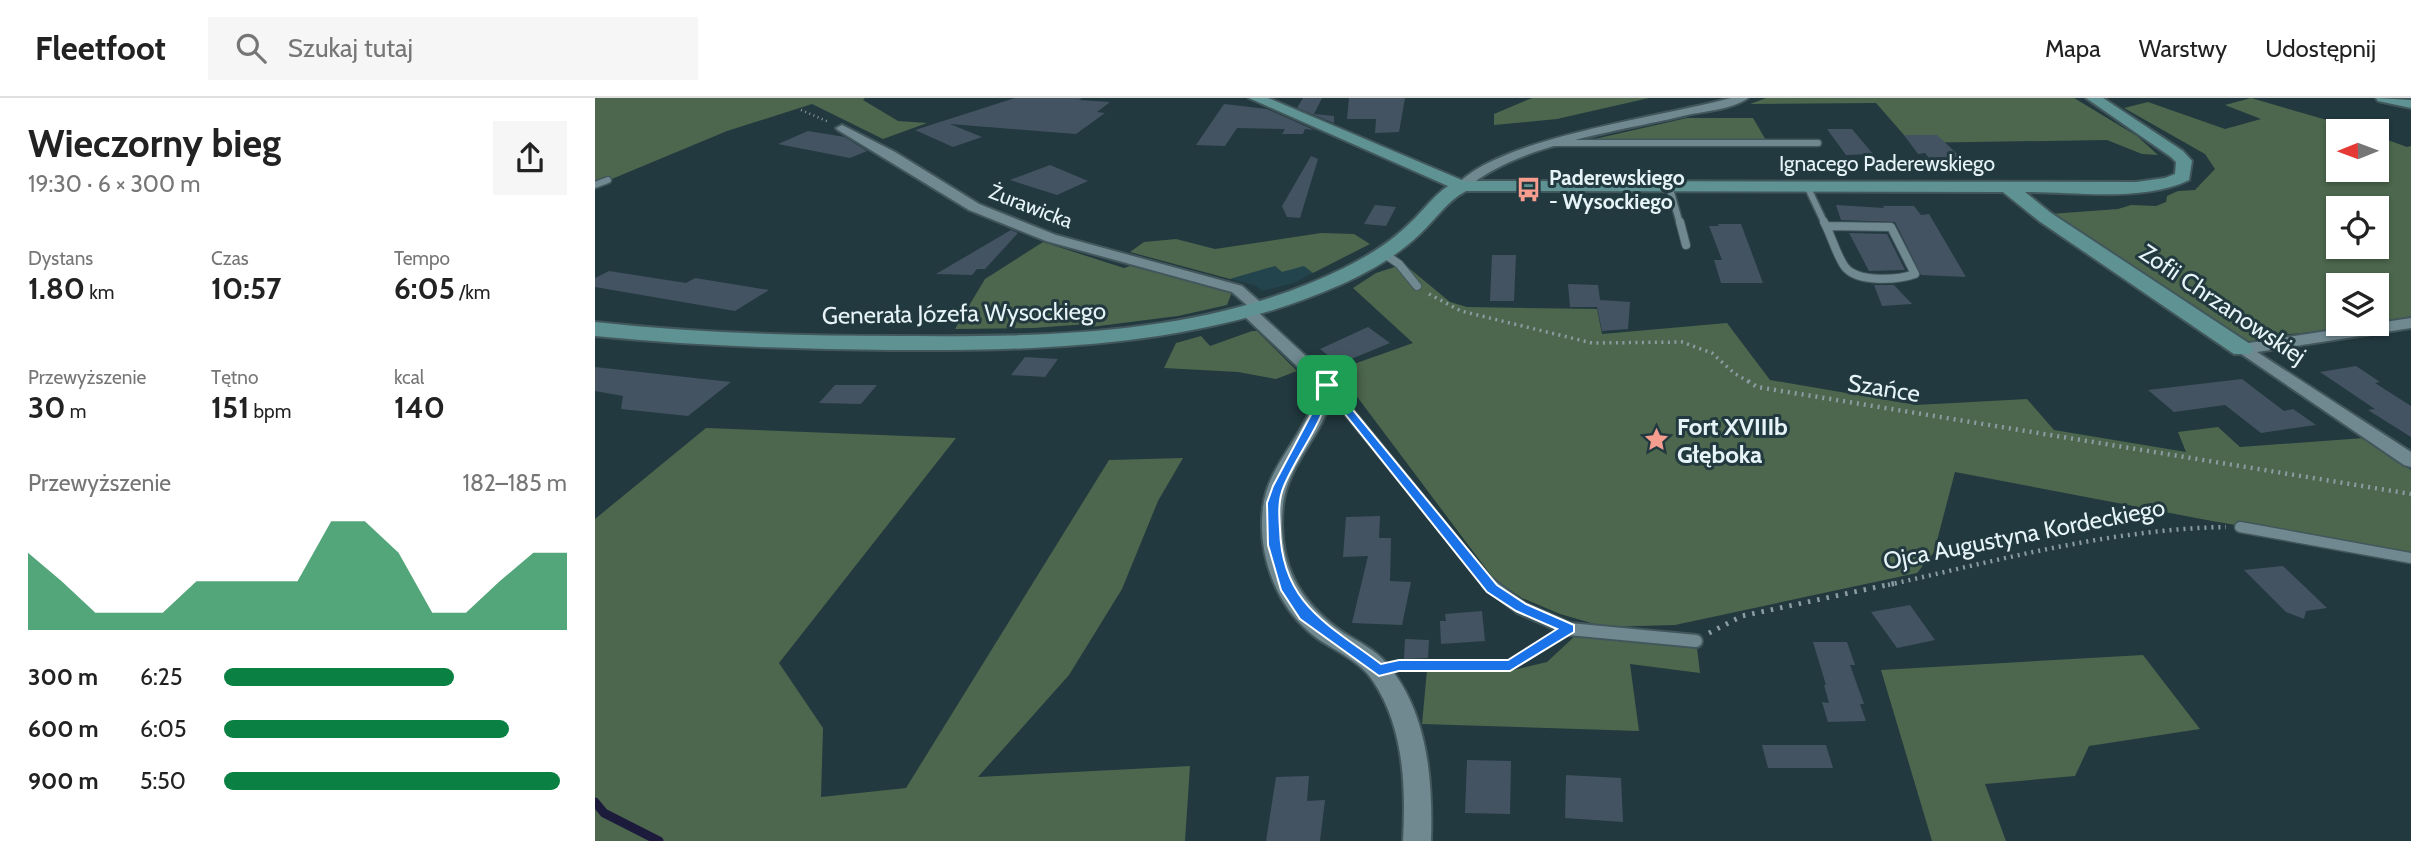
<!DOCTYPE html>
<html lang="pl">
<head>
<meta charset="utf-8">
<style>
	body { margin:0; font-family:Cabin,sans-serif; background:#f6f6f6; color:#222; height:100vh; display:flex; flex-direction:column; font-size:26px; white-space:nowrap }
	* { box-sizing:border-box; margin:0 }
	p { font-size:23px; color:#767676 }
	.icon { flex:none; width:38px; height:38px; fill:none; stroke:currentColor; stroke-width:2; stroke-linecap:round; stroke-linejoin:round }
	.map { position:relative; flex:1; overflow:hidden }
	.drawer { display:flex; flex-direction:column; background:#fff; width:595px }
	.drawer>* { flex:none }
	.needle { width:46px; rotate:269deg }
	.fabs { position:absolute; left:1731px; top:21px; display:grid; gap:14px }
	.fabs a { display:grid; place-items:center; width:63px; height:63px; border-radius:0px; background:#fff; box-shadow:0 2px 5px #0004; font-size:35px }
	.pin { position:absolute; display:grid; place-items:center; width:60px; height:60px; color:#fff; margin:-30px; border-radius:14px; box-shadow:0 4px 10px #0006 }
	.round { display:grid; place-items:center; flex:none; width:74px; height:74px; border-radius:0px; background:#f6f6f6 }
	.overview { display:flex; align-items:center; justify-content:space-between; height:119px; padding:0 28px }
	h1 { font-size:38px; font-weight:700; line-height:52px }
	.figures { display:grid; grid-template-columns:repeat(3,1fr); gap:10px; height:119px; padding:7px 28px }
	.figures div { display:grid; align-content:center }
	.figures b { font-size:30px; font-weight:700 }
	.figures small { font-size:19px; font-weight:400 }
	.figures p { font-size:19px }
	.chart { height:196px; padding:14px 28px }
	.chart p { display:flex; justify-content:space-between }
	.chart svg { width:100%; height:126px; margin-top:7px; fill:#0b8043; opacity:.7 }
	ul { padding:0 28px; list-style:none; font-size:23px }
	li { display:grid; grid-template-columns:112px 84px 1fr; align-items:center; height:52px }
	li i { height:18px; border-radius:9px; background:#0b8043 }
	header { display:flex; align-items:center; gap:42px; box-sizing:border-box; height:98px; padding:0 35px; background:#fff; border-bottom:2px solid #e0e0e0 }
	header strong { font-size:33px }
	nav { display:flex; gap:38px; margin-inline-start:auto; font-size:24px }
	.search { width:490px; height:63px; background:#f6f6f6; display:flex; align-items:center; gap:18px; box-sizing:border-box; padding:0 24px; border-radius:0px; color:#767676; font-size:26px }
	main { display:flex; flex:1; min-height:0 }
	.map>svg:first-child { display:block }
	.built { fill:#23444c }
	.green { fill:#4c674d; fill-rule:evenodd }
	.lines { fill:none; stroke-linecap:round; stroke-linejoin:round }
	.stream { stroke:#1d1b3b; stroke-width:9 }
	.building { fill:#445362 }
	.lane-far3-casing { stroke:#42575c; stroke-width:9 }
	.lane-far2-casing { stroke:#42575c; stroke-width:10 }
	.lane-far1-casing { stroke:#42575c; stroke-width:13 }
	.lane-casing { stroke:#42575c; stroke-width:16 }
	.street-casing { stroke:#42575c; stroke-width:4 }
	.secondary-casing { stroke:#42575c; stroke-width:4 }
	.path-far3 { stroke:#8b9da2; stroke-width:2.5; stroke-dasharray:1 3.5; stroke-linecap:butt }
	.path-far2 { stroke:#8b9da2; stroke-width:3.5; stroke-dasharray:2 4.5; stroke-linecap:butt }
	.path-far1 { stroke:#8b9da2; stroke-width:4.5; stroke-dasharray:2 5; stroke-linecap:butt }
	.path { stroke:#8b9da2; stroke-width:5; stroke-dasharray:2.5 7; stroke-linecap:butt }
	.lane-far3 { stroke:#708990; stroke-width:6 }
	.lane-far2 { stroke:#708990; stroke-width:8 }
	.lane-far1 { stroke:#708990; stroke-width:10 }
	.lane { stroke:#708990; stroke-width:12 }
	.street { fill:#708990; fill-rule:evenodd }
	.secondary { fill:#5f9292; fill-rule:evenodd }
	.route { fill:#1a73e8; stroke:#fff; stroke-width:2; fill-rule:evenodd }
	.labels { text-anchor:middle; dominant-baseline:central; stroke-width:6; stroke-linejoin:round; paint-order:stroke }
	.far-street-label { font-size:21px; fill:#e6f4f7; stroke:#22393f }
	.far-poi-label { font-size:21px; font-weight:bold; fill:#e6f4f7; stroke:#22393f; text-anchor:start }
	.street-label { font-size:24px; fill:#e6f4f7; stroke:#22393f }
	.poi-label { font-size:24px; font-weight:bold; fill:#e6f4f7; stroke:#22393f; text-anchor:start }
</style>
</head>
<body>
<header>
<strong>Fleetfoot</strong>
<div class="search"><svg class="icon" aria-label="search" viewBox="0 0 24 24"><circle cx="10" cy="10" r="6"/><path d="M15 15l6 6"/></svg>Szukaj tutaj</div>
<nav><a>Mapa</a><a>Warstwy</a><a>Udostępnij</a></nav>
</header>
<main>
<section class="drawer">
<div class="overview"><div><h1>Wieczorny bieg</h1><p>19:30 · 6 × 300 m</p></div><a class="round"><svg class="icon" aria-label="share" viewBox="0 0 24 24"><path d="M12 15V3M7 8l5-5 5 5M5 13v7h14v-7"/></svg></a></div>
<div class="figures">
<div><p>Dystans</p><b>1.80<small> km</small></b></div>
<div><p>Czas</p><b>10:57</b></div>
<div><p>Tempo</p><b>6:05<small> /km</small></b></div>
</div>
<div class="figures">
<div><p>Przewyższenie</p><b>30<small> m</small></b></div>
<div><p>Tętno</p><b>151<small> bpm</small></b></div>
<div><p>kcal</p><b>140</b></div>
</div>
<div class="chart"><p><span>Przewyższenie</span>182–185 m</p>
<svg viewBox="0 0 160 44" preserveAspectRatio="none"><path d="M0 44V17L10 27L20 38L30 38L40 38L50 27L60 27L70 27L80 27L90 6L100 6L110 17L120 38L130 38L140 27L150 17L160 17V44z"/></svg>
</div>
<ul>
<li><b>300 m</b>6:25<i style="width:67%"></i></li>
<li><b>600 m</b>6:05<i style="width:83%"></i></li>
<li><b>900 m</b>5:50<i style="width:98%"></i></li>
</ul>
</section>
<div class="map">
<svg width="1816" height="743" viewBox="0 0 1816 743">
	<rect width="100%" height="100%" fill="#22393f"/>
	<path class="built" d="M709,167L718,175L699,185L667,193L662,188L635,181L680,168L687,174Z"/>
	<path class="green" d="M0,0H270L268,2L303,23L332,25L288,41L217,6L132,33L0,88Z
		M937,0H1054L962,21L899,27V16Z
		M1171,0H1479L1542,38L1563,57L1547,56L1512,42L1316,45L1281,5L1155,6Z
		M1656,0L1770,33H1743V72H1782V38L1812,49L1816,48V222L1782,223V187H1743V222L1736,223L1734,231C1720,234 1708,235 1695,236C1678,238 1664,246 1645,244L1455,116L1523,111L1536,107L1561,108L1571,104L1572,98L1583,93L1600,92L1620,71L1610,56L1529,10L1553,4L1630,31L1666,21L1630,7ZM1743,110H1782V149H1743Z
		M1092,20H1158L1172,44L982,45Z
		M726,135L759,136L775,146L718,175L709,168L687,174L680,168L635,181L535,154L549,144L581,141L620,151Z
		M448,144L529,170L535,168L637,194L632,207L583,218L488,230L492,226L439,230L360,231L390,181Z
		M809,166L855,204L872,209L1002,211L1007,236L1132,225L1175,282L1321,307L1432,301L1459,332L1591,354L1583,334L1623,329L1645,349L1769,340L1816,372V457L1617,423L1360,374L1339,454L1322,475L1080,527L1010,529L965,516L927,500L898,480L742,272L818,245L758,190L781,175Z
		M657,233H662L702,273L681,281L643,274L569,270L581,245L606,238L615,248Z
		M111,330L361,340L184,565L228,630L226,699L311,690L514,362L588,360L563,403L527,491L474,577L383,679L595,668L590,743H0V421Z
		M980,538L1102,550L1105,575L1035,566L1044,633L827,626L832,572H918L952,564Z
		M1548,557L1605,631L1494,648L1480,678L1390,686L1411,743H1337L1286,572Z"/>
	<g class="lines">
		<path class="stream" d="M0,704L9,715L64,743"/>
	</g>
	<path class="building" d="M420,0H487L484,2L515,4L502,14L510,15L481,36L355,26L387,39L358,49L320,32Z
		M708,0H727L719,16L739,18V25L702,10Z
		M754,0H810L804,34L780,35L781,21H752Z
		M629,6L672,11L719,32L710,31L708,36H687L690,31L642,30L630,48L601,47Z
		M1232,31H1257L1278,56L1251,57Z
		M213,33L250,39L272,53L255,60L183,46Z
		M1309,37H1342L1376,69L1342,70L1330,55L1323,56Z
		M716,58L723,61L705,120L692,119L687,108Z
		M455,67L493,83L462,97L415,82Z
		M780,107L801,109L791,128L769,126Z
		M1241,107L1289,110L1288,108H1319L1326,117L1334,116L1371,179L1326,177L1300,124L1246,122Z
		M1123,126H1146L1168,185H1126L1119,162H1127L1114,128H1124Z
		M416,132L423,135L390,171H382L377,177L341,176Z
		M1254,135L1292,136L1310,172L1274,173Z
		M897,157H921L919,203H895Z
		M14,173L91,185L100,180L174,192L140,213L0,189V180Z
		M973,186L1003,187L1005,202L1035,204L1033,231L1007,233L1002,209H975Z
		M1279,187H1299L1317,206L1287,208Z
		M773,229L795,245L744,266L725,251Z
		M430,259L463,261L450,279L416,277Z
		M1761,268L1785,284L1780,285L1816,308V339L1773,312L1780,311L1725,274Z
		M0,269L136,284L93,318L26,311L28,298L0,293Z
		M1647,281L1689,313L1698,311L1721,327L1666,335L1630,307L1579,314L1553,292Z
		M240,287H282L266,306L224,305Z
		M785,418L784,440H796L795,483L816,484L807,527L757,525L773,458L748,459L751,419Z
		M1688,468L1732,510L1711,513L1709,521L1691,514L1649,472Z
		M1315,507L1340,542L1302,550L1276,514Z
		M887,513L890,543L846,546L845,523H851L850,516Z
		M810,541L834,542L833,560L809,561Z
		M1218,544H1252L1260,567H1255L1269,606H1265L1271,623L1233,624L1227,604L1234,605L1229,587H1231Z
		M1167,647H1231L1238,670H1173Z
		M872,662L916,663L915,716L870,715Z
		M971,677L1026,680L1028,724L970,720Z
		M714,678L712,703L730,702L725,743H671L681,679Z"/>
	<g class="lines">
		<defs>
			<path id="lane-far3" d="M960,45H1223
				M0,87L13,82
				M1074,87L1085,126
				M1212,88L1230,126"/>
			<path id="lane-far2" d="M1085,124L1091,147
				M1229,124L1231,128
				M1231,128L1296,129L1320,176C1303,182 1263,185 1250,169C1242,158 1237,140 1231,128Z
				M788,155L804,166L822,188"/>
			<path id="lane-far1" d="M732,287L895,487
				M1645,429L1816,460"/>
			<path id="lane" d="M893,485L926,510L974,531L1101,543"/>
			<path id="street" d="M1136,0H1153C1138,11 1111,13 1092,17C1027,33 921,46 871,91H863L861,88C901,40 1071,18 1136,0Z
				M247,27L300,54L384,106L461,137L647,188L672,210L664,215L738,283L741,287C737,299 734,311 728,322C714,350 691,376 688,408C682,465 704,504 749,535C764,544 781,552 792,566C833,614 838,683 836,743H808C811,689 809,629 778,583C766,564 741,553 723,541C682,512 662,458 668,409C672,376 695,351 710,323C716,312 719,300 723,288L647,216L645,213L653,208L637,194L451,143L374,112L243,32L241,30Z
				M1816,220V230L1662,254L1816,354V369L1809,367L1639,251L1647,246Z"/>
			<path id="secondary" d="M654,0H673L869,83L1541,84L1570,80L1580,76L1581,64L1576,59L1491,0H1508L1588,53L1597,63L1594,82C1550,104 1479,94 1430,94L1456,115L1655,246L1658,251L1655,256H1639L1444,123L1408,94L871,93C852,103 841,121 825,136C802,158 774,174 745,187C604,249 449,253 297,252C198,251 99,248 0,238V224C100,235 201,238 302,238C453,239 611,238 749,170C773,158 796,144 815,125C828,113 838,98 853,88Z
				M1781,0L1816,2V10L1783,3Z"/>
		</defs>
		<use href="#lane-far3" class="lane-far3-casing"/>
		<use href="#lane-far2" class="lane-far2-casing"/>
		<use href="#lane-far1" class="lane-far1-casing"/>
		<use href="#lane" class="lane-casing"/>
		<use href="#street" class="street-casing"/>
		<use href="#secondary" class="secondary-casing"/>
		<path class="path-far3" d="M206,12L234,24"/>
		<path class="path-far2" d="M834,196L866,213L997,245L1087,244L1117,255L1139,275L1156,285"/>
		<path class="path-far1" d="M1153,283L1162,289L1816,396
			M1293,487C1404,462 1517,431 1631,429"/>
		<path class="path" d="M1114,535L1147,518L1301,485
			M805,567H915L957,541"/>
		<use href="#lane-far3" class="lane-far3"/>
		<use href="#lane-far2" class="lane-far2"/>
		<use href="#lane-far1" class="lane-far1"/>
		<use href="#lane" class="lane"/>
		<use href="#street" class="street"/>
		<use href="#secondary" class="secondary"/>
	</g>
	<path class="route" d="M728,284H735L902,487L931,506L979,527V534L915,573H804L784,578L705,521L686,492L673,447L672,405L678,388L719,311ZM734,296L892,494L921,513L962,531L913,562H804L786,566C733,526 687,506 685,431C684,416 683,402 689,388C702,357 725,329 734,296Z"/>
	<defs>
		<symbol id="bus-bare" viewBox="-9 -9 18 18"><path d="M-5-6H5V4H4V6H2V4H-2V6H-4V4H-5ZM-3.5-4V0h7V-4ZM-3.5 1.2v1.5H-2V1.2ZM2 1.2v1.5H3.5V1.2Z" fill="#f59d8f" stroke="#22393f" stroke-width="2.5" paint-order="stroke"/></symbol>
		<symbol id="sight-bare" viewBox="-9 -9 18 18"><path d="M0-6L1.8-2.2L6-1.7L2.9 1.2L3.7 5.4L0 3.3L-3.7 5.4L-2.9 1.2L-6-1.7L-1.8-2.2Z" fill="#f59d8f" stroke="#22393f" stroke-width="2.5" paint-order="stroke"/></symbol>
	</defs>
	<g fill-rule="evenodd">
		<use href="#bus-bare" x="916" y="74" width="35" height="35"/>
		<use href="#sight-bare" x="1044" y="324" width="35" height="35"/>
	</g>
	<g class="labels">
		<g class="far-street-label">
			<text x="1292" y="65">Ignacego Paderewskiego</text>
			<text transform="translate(436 108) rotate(21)">Żurawicka</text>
		</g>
		<g class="far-poi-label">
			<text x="954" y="79">Paderewskiego<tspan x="954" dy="24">- Wysockiego</tspan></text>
		</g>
		<g class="street-label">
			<text transform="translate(1628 206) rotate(34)">Zofii Chrzanowskiej</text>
			<text transform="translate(369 215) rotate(-1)">Generała Józefa Wysockiego</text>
			<text transform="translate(1289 290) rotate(9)">Szańce</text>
			<text transform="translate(1429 436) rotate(-11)">Ojca Augustyna Kordeckiego</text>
		</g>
		<g class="poi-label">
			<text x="1082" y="328">Fort XVIIIb<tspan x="1082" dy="28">Głęboka</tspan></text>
		</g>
	</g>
</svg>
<div class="fabs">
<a><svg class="needle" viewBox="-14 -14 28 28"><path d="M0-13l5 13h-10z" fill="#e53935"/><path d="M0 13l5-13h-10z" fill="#767676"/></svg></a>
<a><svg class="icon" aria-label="locate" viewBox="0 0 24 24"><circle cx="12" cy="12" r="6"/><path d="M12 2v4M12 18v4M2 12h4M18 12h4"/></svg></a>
<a><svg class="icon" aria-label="layers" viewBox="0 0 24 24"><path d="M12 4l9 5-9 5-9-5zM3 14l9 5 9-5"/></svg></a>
</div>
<div class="pin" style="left:732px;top:287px;background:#1e9e55"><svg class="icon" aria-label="arrive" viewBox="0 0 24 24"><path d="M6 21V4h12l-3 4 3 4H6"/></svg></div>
</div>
</main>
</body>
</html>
